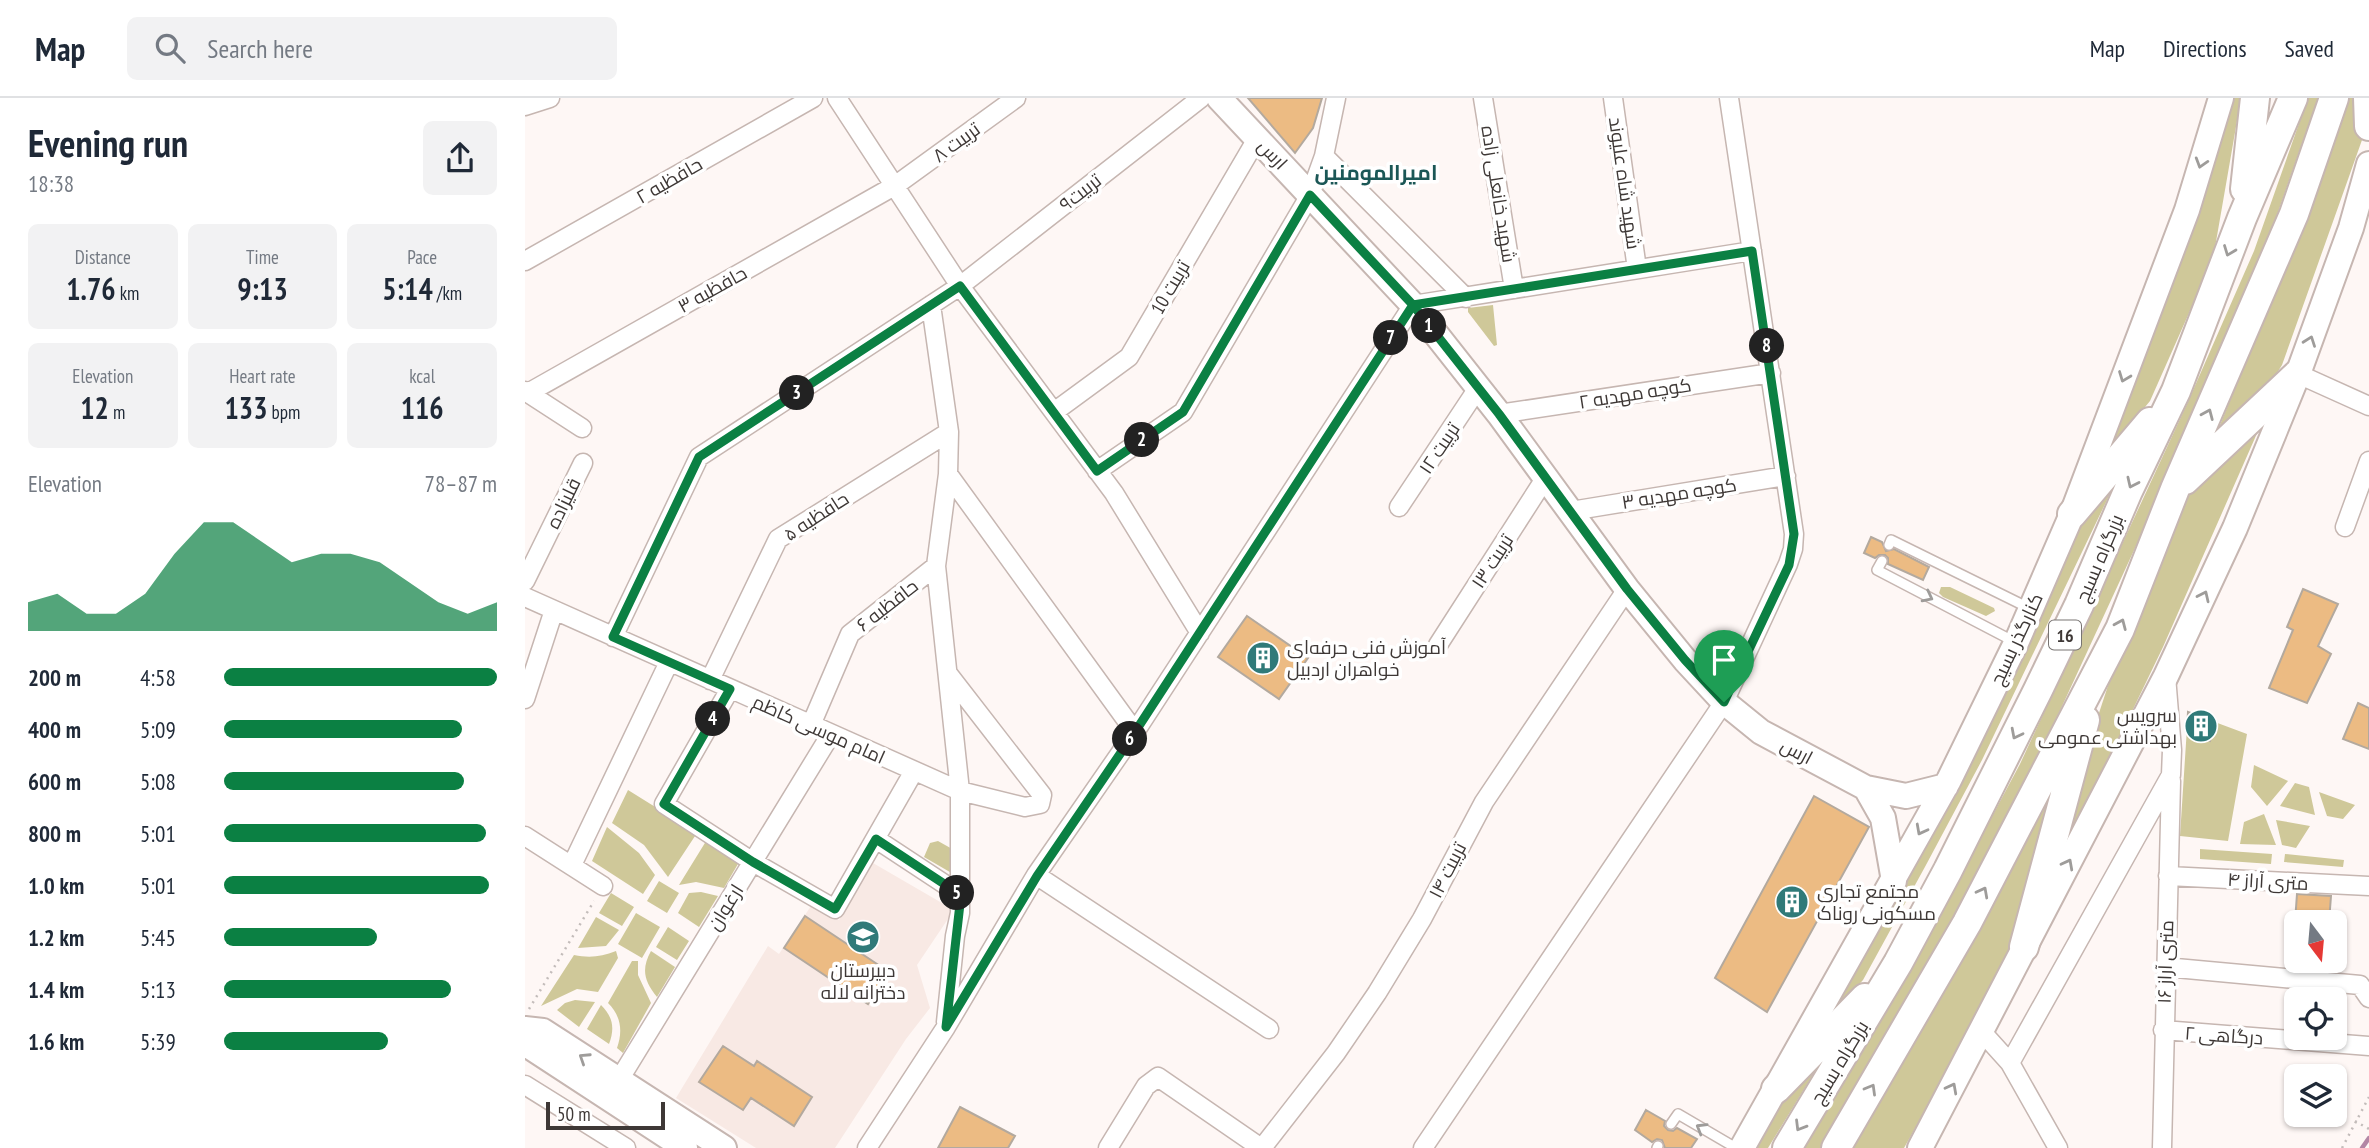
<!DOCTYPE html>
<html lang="en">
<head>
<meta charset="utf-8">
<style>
	body { margin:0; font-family:"PT Sans Narrow",Cairo,sans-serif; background:#f2f2f3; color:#1f2937; height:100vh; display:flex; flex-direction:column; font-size:26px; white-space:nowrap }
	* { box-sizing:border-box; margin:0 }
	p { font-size:23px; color:#747a83 }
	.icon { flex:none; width:38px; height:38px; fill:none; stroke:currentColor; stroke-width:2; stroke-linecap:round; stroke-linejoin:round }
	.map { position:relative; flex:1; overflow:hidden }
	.drawer { display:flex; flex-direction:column; background:#fff; width:525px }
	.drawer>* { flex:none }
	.needle { width:46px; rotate:164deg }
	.fabs { position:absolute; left:1759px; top:812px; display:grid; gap:14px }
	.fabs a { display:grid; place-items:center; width:63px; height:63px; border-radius:10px; background:#fff; box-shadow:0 2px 5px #0004; font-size:35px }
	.scale { position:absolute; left:21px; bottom:18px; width:119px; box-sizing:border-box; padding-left:7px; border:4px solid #3e3836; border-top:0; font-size:19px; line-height:24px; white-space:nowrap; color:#3e3836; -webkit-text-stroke:5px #fff; paint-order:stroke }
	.pin { position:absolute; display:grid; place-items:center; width:60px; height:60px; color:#fff; margin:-72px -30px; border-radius:50% 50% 50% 0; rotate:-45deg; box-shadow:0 0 7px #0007 }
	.pin .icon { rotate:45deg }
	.km { position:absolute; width:35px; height:35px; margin:-18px; border-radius:50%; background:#222; color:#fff; font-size:19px; line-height:35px; text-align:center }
	.round { display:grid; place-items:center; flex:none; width:74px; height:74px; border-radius:10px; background:#f2f2f3 }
	.head { display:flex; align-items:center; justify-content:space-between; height:119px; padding:0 28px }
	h1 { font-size:38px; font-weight:600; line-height:52px }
	.stats { display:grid; grid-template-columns:repeat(3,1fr); gap:10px; height:119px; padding:7px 28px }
	.stats div { display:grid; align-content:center; border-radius:10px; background:#f2f2f3; text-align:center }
	.stats b { font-size:30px; font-weight:600 }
	.stats small { font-size:19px; font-weight:400 }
	.stats p { font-size:19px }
	.chart { height:196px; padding:14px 28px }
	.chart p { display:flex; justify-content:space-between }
	.chart svg { width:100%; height:126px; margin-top:7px; fill:#0b8043; opacity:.7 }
	ul { padding:0 28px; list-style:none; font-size:23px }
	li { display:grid; grid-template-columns:112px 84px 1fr; align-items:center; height:52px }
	li i { height:18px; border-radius:9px; background:#0b8043 }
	header { display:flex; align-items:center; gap:42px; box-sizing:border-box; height:98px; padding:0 35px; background:#fff; border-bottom:2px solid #e0e1e3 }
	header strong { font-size:33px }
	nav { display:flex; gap:38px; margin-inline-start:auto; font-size:24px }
	.search { width:490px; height:63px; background:#f2f2f3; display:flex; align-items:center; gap:18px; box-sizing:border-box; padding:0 24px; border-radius:10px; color:#747a83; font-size:26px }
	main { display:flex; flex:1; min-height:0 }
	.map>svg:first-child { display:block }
	.built { fill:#f8e9e4 }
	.green { fill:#cfc899 }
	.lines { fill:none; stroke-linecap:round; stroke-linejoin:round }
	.stream { stroke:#b386a5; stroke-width:4.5 }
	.building { fill:#ecbb83; stroke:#b3a99e; stroke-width:2 }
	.service-casing { stroke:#c6b6b1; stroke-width:12 }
	.minor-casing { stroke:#c6b6b1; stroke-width:21 }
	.secondary-casing { stroke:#c6b6b1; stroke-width:28 }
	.trunk-casing { stroke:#c6b6b1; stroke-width:32 }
	.path { stroke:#c3bcba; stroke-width:2.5; stroke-dasharray:2 5; stroke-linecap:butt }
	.service { stroke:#fff; stroke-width:9 }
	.minor { stroke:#fff; stroke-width:18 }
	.secondary { stroke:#fff; stroke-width:24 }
	.trunk { stroke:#fff; stroke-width:28 }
	.oneway { stroke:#9e9c9a }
	.route-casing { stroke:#fff; stroke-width:14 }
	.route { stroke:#0b8043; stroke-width:9 }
	.labels { text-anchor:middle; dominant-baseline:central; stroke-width:7; stroke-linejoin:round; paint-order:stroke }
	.shield { fill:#fff; stroke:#787472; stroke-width:2 }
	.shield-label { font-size:18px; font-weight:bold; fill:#3e3836 }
	.street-label { font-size:19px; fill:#3e3836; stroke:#fff }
	.poi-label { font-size:19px; fill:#3e3836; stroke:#fff; text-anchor:start }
	.neighbourhood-label { font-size:21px; font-weight:bold; fill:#1b5756; stroke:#fff }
</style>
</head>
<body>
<header>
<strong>Map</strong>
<div class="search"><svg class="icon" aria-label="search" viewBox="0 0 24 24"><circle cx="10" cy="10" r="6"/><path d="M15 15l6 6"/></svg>Search here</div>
<nav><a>Map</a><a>Directions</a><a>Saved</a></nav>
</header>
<main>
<section class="drawer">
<div class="head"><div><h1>Evening run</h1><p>18:38</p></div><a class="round"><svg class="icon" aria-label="share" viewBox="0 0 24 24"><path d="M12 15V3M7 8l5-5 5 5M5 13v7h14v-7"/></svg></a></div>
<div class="stats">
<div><p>Distance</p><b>1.76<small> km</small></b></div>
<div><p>Time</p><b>9:13</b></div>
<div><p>Pace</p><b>5:14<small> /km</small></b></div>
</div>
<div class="stats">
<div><p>Elevation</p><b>12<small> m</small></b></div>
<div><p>Heart rate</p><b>133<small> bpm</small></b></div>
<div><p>kcal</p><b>116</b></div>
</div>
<div class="chart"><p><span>Elevation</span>78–87 m</p>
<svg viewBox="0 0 160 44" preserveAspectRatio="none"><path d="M0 44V34L10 31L20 38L30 38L40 31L50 17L60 6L70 6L80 13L90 20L100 17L110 17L120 20L130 27L140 34L150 38L160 34V44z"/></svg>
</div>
<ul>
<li><b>200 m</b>4:58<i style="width:100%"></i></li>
<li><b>400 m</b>5:09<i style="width:87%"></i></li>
<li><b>600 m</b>5:08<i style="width:88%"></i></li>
<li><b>800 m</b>5:01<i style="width:96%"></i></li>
<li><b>1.0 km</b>5:01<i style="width:97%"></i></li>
<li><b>1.2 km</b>5:45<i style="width:56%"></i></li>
<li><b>1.4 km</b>5:13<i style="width:83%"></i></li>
<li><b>1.6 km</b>5:39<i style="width:60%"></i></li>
</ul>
</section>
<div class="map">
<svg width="1844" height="1050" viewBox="0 0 1844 1050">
	<rect width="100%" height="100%" fill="#fef7f5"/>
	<path class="built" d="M348,765L429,812L392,867L405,910L381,941L310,1050H231L151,1000L243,848L254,856L288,805L314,822Z"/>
	<path class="green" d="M1710,0H1716L1688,161L1625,303L1577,361Z
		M1783,0H1793L1738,157L1671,318L1515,656L1409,857L1295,1050H1279L1394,855L1495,666L1662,306L1729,153Z
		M1822,0H1834L1837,42L1757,267L1737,299L1692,334L1793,90Z
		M968,207L972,247L969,248L943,214V210Z
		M1737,324L1638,549L1532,769L1554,676L1596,548L1662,396Z
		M1595,375L1457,662L1401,767L1338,882L1296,929L1553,421Z
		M1416,489H1425L1469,510L1470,513L1461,518L1418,499L1414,495Z
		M1663,614L1722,636L1703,743L1655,738Z
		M1729,667L1763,683L1742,708L1726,689Z
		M1536,671L1502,818L1448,928L1379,1050H1320Z
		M1770,685L1784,689L1790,717L1755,708Z
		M103,692L172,735L143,779L119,747L87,725Z
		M1794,694L1830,707L1818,721L1802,718Z
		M1739,716L1751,747L1715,746L1719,724Z
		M1751,722L1785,728L1771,750L1757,747Z
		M82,729L114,755L130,777L118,796L67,763Z
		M183,740L217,759L199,790L171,784L154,787Z
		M413,743L429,752L430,777L399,759L405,745Z
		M1675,751L1747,756L1746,766L1675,761Z
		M1760,756L1819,762L1818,769L1759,764Z
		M134,783L154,795L142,815L122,803Z
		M176,794L193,798L174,829L153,815L164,795Z
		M86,795L109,809L97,828L74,815Z
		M111,815L135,829L117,860L93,846Z
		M71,819L94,832L81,848L53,850Z
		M143,829L164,843L152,862L131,849Z
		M91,853L93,860L73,894L52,891L16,908L49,857C64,860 76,859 91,853Z
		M126,853L150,869L132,899C119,883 116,871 126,853Z
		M107,863H113V877L126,905L98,955L92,950C98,933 96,918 83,905Z
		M50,902L70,904L54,929L32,912L40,905Z
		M76,907C88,919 90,930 84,946L62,931Z
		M1310,941L1243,1050H1230L1261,996Z"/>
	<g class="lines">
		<path class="stream" d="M1837,1050L1844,1040"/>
	</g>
	<path class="building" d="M723,0H797L788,30L770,55Z
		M1346,439L1357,444L1361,453L1369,451L1404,469L1398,482L1363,466V460L1360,457H1354L1350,460L1339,455Z
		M1778,491L1813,506L1793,548L1806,556L1782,605L1744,590L1768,532L1762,529Z
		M722,518L783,560L754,601L693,559Z
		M1833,605L1844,610V651L1818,641Z
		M1663,614L1691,624L1685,643L1662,633Z
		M1289,698L1344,729L1242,914L1190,880Z
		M1772,796L1806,798L1804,824H1770Z
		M280,818L364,874L343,906L259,850Z
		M198,948L229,968L232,963L287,999L269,1028L226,1000L218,1012L174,984Z
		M435,1009L490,1038L483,1050H413Z
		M1121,1012L1140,1023L1139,1028L1143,1032L1148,1033L1152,1030L1172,1041L1166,1050H1140L1137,1042L1132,1041L1127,1044L1110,1032Z"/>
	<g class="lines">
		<defs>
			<path id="service" d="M1364,447L1366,442L1504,510
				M1357,463L1352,472L1490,544
				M1146,1026L1153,1016L1211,1050
				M1132,1050L1133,1048"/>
			<path id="minor" d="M312,0L435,188L589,395L675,535
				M958,0L989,191
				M1088,0L1112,171
				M0,8L25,0
				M799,58L941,200
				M0,163L288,0
				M406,207L424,334L423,376L411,468L435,693V815L430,838L421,924
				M1773,276L1844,308
				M0,293L57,330
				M3,295L371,87L491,0
				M529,314L604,259L733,39
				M974,316L1246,275
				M572,373L658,314L785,97L799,58L811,0
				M423,376L610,634
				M874,409L953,290
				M1046,413L1261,378
				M1820,429L1844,363
				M0,483L58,365
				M0,499L435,693L500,709L515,706L517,697L424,577
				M88,539L174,359L435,188L676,0
				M913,547L1021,379
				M185,582L253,441L424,334
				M205,591L139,706L228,764L310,811L389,673
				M0,601L29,512
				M286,627L325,536L411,468
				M0,738L78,788
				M351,741L436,797
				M47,767L144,564
				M511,777L744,931
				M1643,778L1844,788
				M1640,869L1835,887L1844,900
				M1638,932L1844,948
				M1457,934L1485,965L1646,677L1647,652L1641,578
				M1485,965L1533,1050
				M94,982L306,636
				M0,987L101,1050
				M342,1050L421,929L511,777L610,634L888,207L1227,153
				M583,1050L621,988L633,979L736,1050
				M737,1050L811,955L852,895L897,821L959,704L1102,491
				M898,1050L1199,604L1263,466L1268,451L1269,436L1204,0
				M1637,1050L1646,683"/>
			<path id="secondary" d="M694,0L888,207L974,316L1102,491L1160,562L1199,604L1236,634L1341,690L1381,698L1421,688
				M1341,690L1358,720L1369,783
				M0,931L18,933L199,1050
				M0,931L7,950L160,1050
				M1217,1050L1424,682L1491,545L1547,416L1662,112L1696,0
				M1395,1050L1641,578L1710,430L1773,276L1826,130L1844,66"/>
			<path id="trunk" d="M1843,0L1844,28
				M1720,91L1730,0
				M1660,382L1773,276
				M1547,416L1625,324
				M1499,849L1560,622
				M1251,991L1340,900
				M1262,1050L1373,865L1423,772L1513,592L1554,507L1603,393L1651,293L1717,120L1768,0
				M1311,1050L1442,825L1595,531L1650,391L1769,116L1809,0"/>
		</defs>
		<use href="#service" class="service-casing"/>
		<use href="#minor" class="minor-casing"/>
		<use href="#secondary" class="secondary-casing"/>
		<use href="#trunk" class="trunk-casing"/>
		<path class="path" d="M4,911L69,803
			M1830,1023L1844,1031
			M1817,1050L1844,999"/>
		<use href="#service" class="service"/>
		<use href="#minor" class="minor"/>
		<use href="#secondary" class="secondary"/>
		<use href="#trunk" class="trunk"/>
	</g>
	<defs><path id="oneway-chevron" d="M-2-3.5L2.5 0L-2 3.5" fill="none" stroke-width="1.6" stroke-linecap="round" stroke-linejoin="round" transform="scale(1.75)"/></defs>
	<g class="oneway">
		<use href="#oneway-chevron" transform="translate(1676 65) rotate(107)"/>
		<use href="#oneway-chevron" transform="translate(1704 153) rotate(111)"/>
		<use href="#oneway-chevron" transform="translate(1785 243) rotate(-70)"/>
		<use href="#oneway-chevron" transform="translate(1599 279) rotate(111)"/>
		<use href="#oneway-chevron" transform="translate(1683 316) rotate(-67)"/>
		<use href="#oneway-chevron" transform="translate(1607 385) rotate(115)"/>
		<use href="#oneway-chevron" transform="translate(1679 498) rotate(-65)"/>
		<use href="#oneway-chevron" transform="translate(1403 499) rotate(27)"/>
		<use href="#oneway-chevron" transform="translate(1596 526) rotate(-67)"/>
		<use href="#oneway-chevron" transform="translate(1491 636) rotate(117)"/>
		<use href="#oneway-chevron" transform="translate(1396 732) rotate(118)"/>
		<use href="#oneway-chevron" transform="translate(1543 766) rotate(-62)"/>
		<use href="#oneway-chevron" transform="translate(1458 794) rotate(-62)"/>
		<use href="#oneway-chevron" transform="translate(59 960) rotate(-147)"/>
		<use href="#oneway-chevron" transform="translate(1427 990) rotate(-62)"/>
		<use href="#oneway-chevron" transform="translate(1346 991) rotate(-60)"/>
		<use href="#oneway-chevron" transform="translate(1275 1028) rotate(121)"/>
		<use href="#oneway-chevron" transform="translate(1176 1030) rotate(-149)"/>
	</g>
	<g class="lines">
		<defs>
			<path id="route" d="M1199,604L1160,562L1102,491L974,316L888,207L785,97L658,314L572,373L435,188L174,359L88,539L205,591L139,706L228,764L310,811L351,741L436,797L421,929L512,778L610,634L888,207L1227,153L1269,436L1264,467L1199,604"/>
		</defs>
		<use href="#route" class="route-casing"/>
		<use href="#route" class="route"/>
	</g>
	<defs>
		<symbol id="building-disc" viewBox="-11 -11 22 22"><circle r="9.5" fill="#307a79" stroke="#fff"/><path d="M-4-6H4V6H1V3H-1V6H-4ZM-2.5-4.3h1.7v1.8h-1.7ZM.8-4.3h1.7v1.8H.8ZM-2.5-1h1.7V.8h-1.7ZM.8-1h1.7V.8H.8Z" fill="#fff"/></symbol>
		<symbol id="school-disc" viewBox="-11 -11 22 22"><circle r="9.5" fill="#307a79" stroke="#fff"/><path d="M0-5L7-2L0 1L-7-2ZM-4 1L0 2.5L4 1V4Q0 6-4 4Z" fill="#fff"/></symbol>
	</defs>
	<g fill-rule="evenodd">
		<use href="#building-disc" x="719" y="541" width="38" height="38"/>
		<use href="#building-disc" x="1657" y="609" width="38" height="38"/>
		<use href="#building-disc" x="1248" y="785" width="38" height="38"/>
		<use href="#school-disc" x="319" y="820" width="38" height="38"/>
	</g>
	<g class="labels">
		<rect class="shield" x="1524" y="522.5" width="32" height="29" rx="5"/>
		<g class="shield-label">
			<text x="1540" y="537">16</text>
		</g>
		<g class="street-label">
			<text transform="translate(431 44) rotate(-36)">تربیت ۸</text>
			<text transform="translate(748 56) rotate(47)">ارس</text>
			<text transform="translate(144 82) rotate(-30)">حافظیه ۲</text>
			<text transform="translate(1100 85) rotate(82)">شهید شاه علیوند</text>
			<text transform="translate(555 94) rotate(-38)">تربیت۹</text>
			<text transform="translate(974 96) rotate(81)">شهید خانعلی زاده</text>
			<text transform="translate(645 189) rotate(-60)">تربیت 10</text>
			<text transform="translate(187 191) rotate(-29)">حافظیه ۳</text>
			<text transform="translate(1110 295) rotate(-9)">کوچه مهدیه ۲</text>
			<text transform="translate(914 350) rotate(-56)">تربیت ۱۲</text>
			<text transform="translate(1154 395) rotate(-9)">کوچه مهدیه ۳</text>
			<text transform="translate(38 405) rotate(-64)">قلیزاده</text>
			<text transform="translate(291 418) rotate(-33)">حافظیه ۵</text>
			<text transform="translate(1574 460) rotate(-67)">بزرگراه بسیج</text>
			<text transform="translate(967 463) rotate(-57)">تربیت ۱۳</text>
			<text transform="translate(362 507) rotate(-38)">حافظیه ۶</text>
			<text transform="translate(1491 541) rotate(-65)">کنارگذر بسیج</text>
			<text transform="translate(294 631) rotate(24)">امام موسی کاظم</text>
			<text transform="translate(1272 653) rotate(28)">ارس</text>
			<text transform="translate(922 772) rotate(-63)">تربیت ۱۴</text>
			<text transform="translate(1743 783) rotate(3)">۴ متری آراز</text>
			<text transform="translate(200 809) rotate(-58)">ارغوان</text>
			<text transform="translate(1640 864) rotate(-88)">۱۶ متری آراز</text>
			<text transform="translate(1699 937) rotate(4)">درگاهی ۲</text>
			<text transform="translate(1314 964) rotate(-59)">بزرگراه بسیج</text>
		</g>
		<g class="poi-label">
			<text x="762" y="549">آموزش فنی حرفه‌ای<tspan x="762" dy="22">خواهران اردبیل</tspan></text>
			<text x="1652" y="617" text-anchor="end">سرویس<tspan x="1652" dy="22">بهداشتی عمومی</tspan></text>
			<text x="1292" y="793">مجتمع تجاری<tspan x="1292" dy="22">مسکونی روناک</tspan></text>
			<text x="338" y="872" text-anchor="middle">دبیرستان<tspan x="338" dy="22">دخترانه لاله</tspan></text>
		</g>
		<g class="neighbourhood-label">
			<text x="851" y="74">امیرالمومنین</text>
		</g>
	</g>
</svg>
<div class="fabs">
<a><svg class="needle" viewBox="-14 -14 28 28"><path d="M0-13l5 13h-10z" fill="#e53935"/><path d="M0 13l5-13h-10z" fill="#747a83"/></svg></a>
<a><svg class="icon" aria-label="locate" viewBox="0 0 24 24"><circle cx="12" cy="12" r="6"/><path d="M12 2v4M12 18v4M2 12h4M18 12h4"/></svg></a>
<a><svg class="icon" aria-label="layers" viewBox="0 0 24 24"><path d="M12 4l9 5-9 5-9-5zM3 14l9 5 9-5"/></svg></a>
</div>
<div class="scale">50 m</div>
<div class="pin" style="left:1199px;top:604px;background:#1e9e55"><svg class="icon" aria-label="arrive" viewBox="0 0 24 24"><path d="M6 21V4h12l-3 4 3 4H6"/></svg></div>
<b class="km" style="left:904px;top:228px">1</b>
<b class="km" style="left:617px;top:342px">2</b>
<b class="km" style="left:272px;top:295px">3</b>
<b class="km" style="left:188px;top:621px">4</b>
<b class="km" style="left:432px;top:795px">5</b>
<b class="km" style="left:605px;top:641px">6</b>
<b class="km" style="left:866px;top:240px">7</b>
<b class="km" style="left:1242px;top:248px">8</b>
</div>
</main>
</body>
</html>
